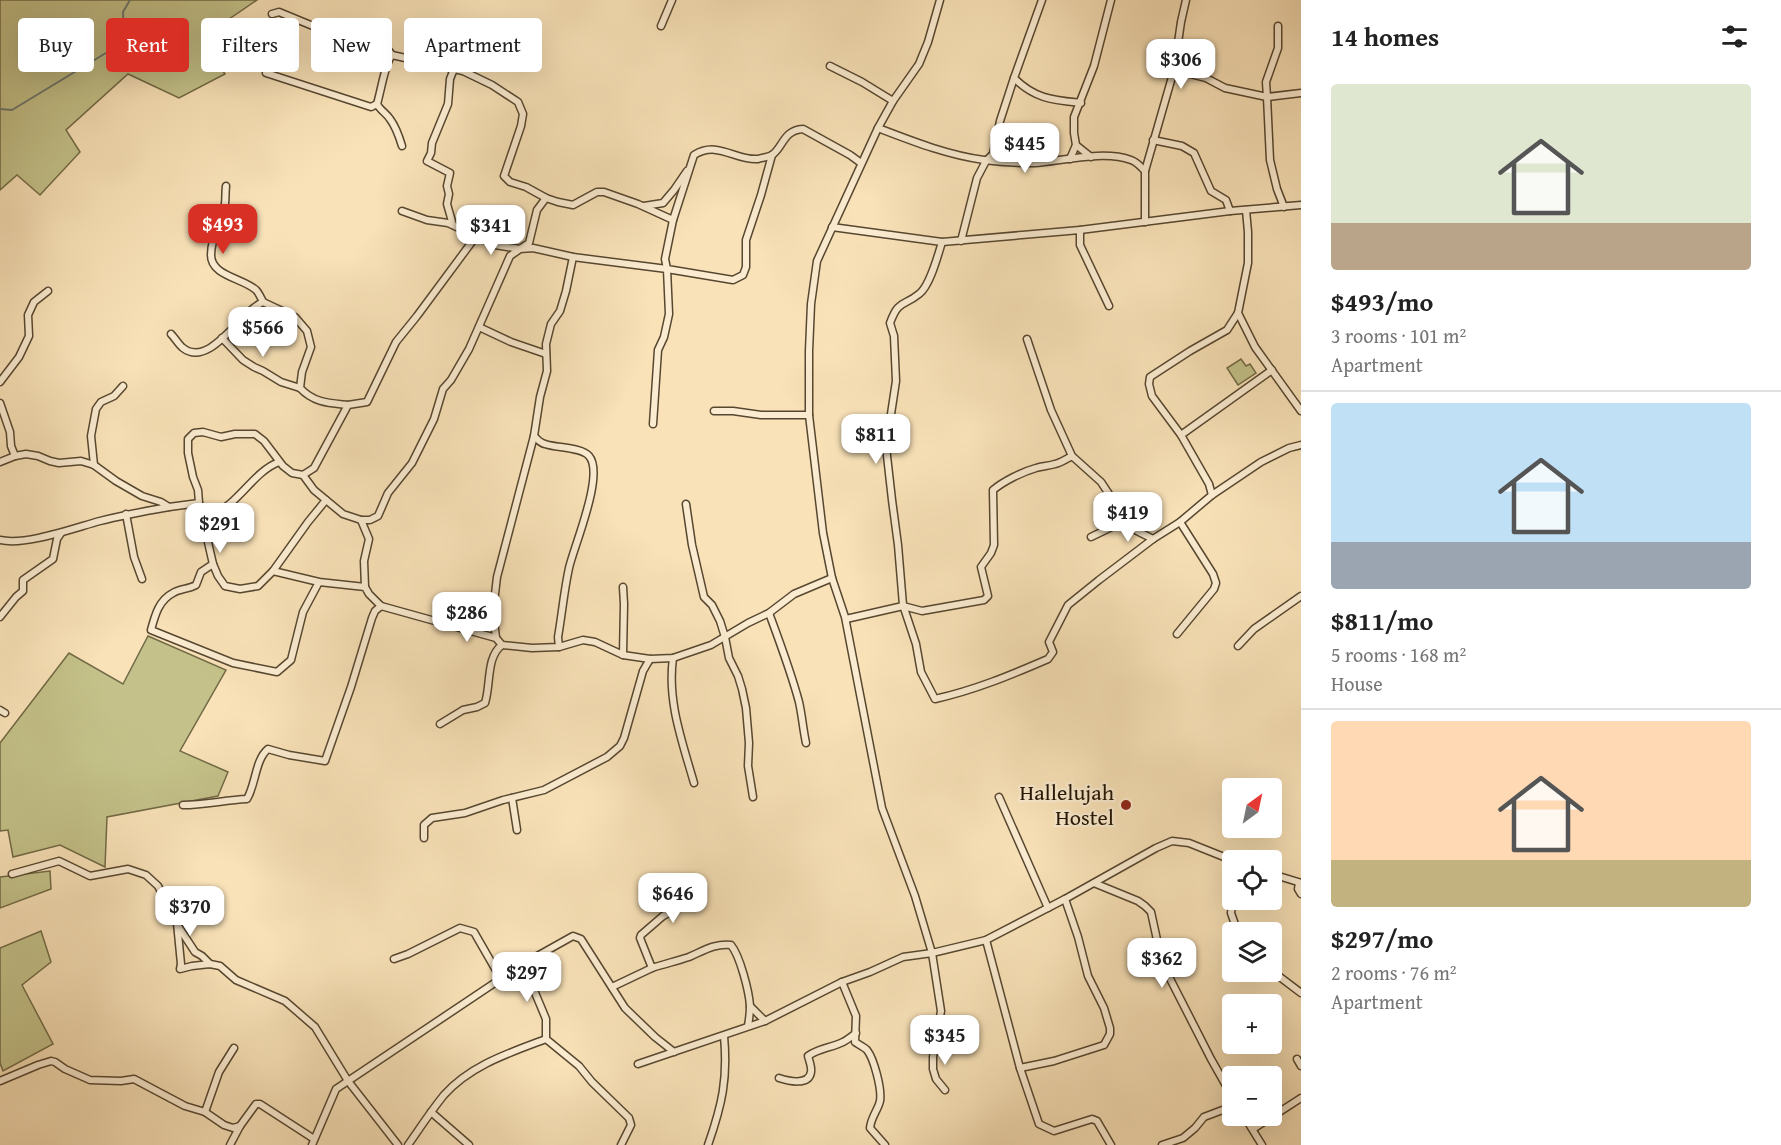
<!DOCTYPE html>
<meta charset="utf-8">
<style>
:root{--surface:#fff;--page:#f6f6f6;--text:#222;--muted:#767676;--line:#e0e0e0;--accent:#d93025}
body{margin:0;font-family:"Gentium Book Plus",serif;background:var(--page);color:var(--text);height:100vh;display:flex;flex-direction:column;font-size:22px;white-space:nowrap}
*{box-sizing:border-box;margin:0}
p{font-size:20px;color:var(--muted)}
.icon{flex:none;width:33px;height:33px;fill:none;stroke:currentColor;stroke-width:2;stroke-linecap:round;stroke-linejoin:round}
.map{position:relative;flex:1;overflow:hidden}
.details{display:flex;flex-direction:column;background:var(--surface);width:480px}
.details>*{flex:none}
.guide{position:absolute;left:18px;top:18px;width:570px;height:54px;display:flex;gap:12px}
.needle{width:39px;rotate:33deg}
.tools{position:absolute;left:1222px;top:778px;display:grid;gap:12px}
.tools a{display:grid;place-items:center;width:60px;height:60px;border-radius:6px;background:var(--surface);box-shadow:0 6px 24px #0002;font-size:30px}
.price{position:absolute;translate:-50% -51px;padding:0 14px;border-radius:12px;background:#fff;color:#222;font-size:20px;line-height:39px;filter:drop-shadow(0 2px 3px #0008)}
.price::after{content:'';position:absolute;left:50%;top:36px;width:18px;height:14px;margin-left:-9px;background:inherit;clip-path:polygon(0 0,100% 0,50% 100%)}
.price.current{background:var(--accent);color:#fff}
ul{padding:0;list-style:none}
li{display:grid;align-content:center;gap:12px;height:318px;padding:0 30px}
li+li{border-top:2px solid var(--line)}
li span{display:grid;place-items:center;height:186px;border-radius:6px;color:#555}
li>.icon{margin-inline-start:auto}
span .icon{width:108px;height:108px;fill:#fffc;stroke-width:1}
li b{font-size:26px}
h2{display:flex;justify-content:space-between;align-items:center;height:72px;padding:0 30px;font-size:26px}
.tag{padding:0 21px;border-radius:6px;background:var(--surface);box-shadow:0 6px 24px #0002;font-size:21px;line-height:54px}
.tag.current{background:var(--accent);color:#fff}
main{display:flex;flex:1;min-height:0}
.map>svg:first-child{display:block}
</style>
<main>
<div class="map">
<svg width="1301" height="1145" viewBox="0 0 1301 1145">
<rect width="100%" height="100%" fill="#f9e2b8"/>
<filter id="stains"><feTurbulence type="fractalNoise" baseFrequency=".00333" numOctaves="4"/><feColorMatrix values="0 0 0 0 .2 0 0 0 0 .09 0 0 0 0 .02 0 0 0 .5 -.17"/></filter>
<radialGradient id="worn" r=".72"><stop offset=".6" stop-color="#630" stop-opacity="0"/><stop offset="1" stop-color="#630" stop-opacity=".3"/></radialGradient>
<g fill="#c4c28a" stroke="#726a46" stroke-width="1.5">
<polygon points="0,0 257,0 216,28 205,43 225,74 179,98 128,74 66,130 80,152 40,195 17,175 0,190"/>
<polygon points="1241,359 1246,366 1250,364 1256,373 1238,385 1227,368"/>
<polygon points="148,636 226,670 180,751 228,772 218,796 107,817 105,867 60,845 13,857 8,830 0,831 0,743 69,653 123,684"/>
<polygon points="50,871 51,889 0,908 0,877"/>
<polygon points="41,931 51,962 22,985 53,1044 3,1071 0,1063 0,948"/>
</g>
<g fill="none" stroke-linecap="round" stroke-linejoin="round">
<polyline stroke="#6d786f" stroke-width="2" points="0,109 12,110 124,42 123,12 130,0"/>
<g stroke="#574730" stroke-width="9">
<g id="street">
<polyline points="940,0 928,42 919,64 893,101 878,128 817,261 811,304 809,351 809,415 823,533 832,578 845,617 882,808 915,896 932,953 986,940 1065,899 1156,848 1172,841 1189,843 1234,861"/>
<path d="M1042,0L1014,78C1035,99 1053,100 1081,103"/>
<polyline points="272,14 279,12 325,31 386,47 392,55"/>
<polyline points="661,26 672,0"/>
<polyline points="1278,26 1278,48 1266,82 1267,97 1270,160 1277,189 1284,207"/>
<polyline points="830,66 862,82 893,101"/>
<polyline points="1174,70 1206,78 1225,88 1267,97 1301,93"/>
<path d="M266,73L371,107L377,104C381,91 385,63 392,55L463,71L492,85L518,102L523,114L521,126L504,176L510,182L526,187L546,198L558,202L573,205L597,192H604L638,204L673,220L694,155C718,140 735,161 758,159C761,158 769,157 772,155C783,148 783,130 803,129L850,155L861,163"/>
<path d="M377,104C380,110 386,113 390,119C396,127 399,136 402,146"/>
<path d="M878,128C912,141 947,155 984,160C1000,162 1018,163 1034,163C1062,161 1104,150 1131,160C1137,162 1141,167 1145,171V222"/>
<polyline points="1153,140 1182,146 1194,153 1211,191 1226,200 1230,211"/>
<polyline points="1076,145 1091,157"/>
<polyline points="1070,159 1076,145 1074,133 1074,117 1094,66 1111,0"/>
<polyline points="1145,171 1174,70 1181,22 1186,0"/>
<path d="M226,186C225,194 226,203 224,210C220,225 211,238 211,255C211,276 243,278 256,290C259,293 261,298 263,302"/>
<polyline points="644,206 663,203 674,190 687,171"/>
<polyline points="1246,210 1248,232 1248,263 1238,313 1255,347 1301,411"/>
<polyline points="402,211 427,220 448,223 495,245 520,249 529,243 537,210 546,198"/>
<polyline points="673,220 665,259 667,269 733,280 743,275 746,267 746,240 761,195 772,155"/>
<polyline points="453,225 447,204 449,194 447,186 450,173 427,161 431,153 432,143 448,104 450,79 454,69"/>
<polyline points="832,227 942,242 1080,230 1230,211 1301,205"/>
<polyline points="1080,230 1080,245 1109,306"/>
<polyline points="961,241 977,178 986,161 993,154 1000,121 1014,78"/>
<path d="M942,242C938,255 930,286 919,294C903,307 899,299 890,323L894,336L896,381L886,447L892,500L898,545L903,605L916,644L921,672L935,699C975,690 1011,675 1048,659L1053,652L1049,642L1068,605L1099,580L1153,539L1180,522L1212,495L1261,462L1289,448L1301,445"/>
<polyline points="479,327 511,342 546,354"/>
<path d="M171,334C175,338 179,345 183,348C210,369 241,311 263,302L295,317L307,331L311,347L302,372L300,388C314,403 329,403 348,405"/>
<polyline points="222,338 243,360 254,367 263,371 281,382 300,388"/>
<polyline points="1027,339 1051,410 1072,456 1101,482 1126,520 1137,531 1153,539"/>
<polyline points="0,382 19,357 29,336 28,315 34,302 48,291"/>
<polyline points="0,403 10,432 11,446 15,456"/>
<polyline points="714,411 733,411 761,415 809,415"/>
<polyline points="1181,435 1272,370"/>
<path d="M534,436C537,439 540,443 545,444C556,448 581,447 589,456C605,474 574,546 569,568C564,591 562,614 558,637L559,647"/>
<polyline points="0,462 15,456 26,454 38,456 50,461 59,463 81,461 94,465 116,481 142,496 161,502 169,507 199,503"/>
<polyline points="94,465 91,436 96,409 101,402 114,396 123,386"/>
<polyline points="303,475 314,490 343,514 361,520 370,520 378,516 388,493 412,463 434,419 443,389 451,380 469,349 510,256 520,249 533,248 573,257 667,269 669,314 664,337 658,350 653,424"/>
<polyline points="1212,495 1209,484 1181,435 1152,396 1149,384 1150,377 1190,351 1227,330 1238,313"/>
<polyline points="686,504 692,545 704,597 712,605 720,621 725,637 729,658 738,676 742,689 746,708 749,743 748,766 753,797"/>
<path d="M200,510C205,511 210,513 215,512C236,507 254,471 279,462"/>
<polyline points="126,514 134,557 142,579"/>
<polyline points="361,520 369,539 364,561 365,587"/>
<polyline points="1091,537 1126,520"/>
<path d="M0,540C25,546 74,528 100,521C123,515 146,511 169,507"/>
<polyline points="213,564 199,503 198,490 193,477 188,453 188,439 194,433 203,432 221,437 235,434 255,434 264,441 283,466 292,473 303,475 314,468 348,405 367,402 396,342 417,316 477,235"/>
<polyline points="273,571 308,522 326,500"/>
<path d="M319,582L273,571L258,586L240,589L225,586L218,576L213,564L201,572L196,585C189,589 179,589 173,593C159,600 155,615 151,630L233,663L277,672L291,660L303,612L319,582L365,587L369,594L381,606L496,638L502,645L532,648L559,647L583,640L595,642L623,655L650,659L673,658L711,645L748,623L769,613L794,594L832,578"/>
<path d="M769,613C780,643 791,672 799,702C802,715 803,729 806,743"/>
<polyline points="0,617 16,597 23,591 23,580 53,559 57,539 61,533"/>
<path d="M846,619L903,606L922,611L984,600L988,596L981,567L991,553L994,545L993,490C1004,481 1022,472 1036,468C1042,466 1048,466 1055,464C1061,463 1066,459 1072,456"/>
<polyline points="1177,634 1214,589 1216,583 1213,574 1180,522"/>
<polyline points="496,638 493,611 497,577 534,436 540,397 547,371 546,344 551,324 560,311 566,291 573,257"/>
<polyline points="1238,646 1254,629 1301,596"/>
<polyline points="623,655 624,604 623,587"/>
<path d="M673,658C667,701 682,741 694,783"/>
<polyline points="0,710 5,713"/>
<path d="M440,724L463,710L477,707L485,703C491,684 486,657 502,645"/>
<polyline points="999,797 1048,908"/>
<polyline points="512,798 517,830"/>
<path d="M183,805C205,805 225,800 247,799C256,784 255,760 268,749L289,755L325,761L351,687L372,618L375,611L381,606"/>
<polyline points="424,838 424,825 432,818 465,813 503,800 544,790 607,757 620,746 624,738 643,671 650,659"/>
<polyline points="12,874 59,861 90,876 128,869 146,875 158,886 177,923 181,964 180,969 192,966 210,964 220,966 236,980 285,1001 315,1027 348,1081 398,1145"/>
<polyline points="1272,874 1301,883"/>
<polyline points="1094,883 1138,901 1145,906 1151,912 1162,963 1211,1059 1233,1098"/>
<polyline points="1299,883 1298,889 1301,894"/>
<polyline points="1233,898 1231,913 1238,933"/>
<path d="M693,900L663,916L641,935L640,938L652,968C664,964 677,961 689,957C703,951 715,943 731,945C740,956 749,991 750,1006C750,1013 749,1020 748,1026"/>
<polyline points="178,926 195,952 202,956 210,964"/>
<polyline points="986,940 1020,1068 1039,1124 1054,1131 1092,1119 1097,1121 1111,1145"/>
<polyline points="394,959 408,954 460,928 474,932 501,979"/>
<polyline points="523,964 546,1019 546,1039"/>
<polyline points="1272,971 1301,993"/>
<path d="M842,982L856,1016L855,1042C858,1044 864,1047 867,1050C874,1059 882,1089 880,1101C878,1110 871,1117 870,1128L885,1145"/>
<polyline points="612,987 652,968"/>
<polyline points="750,1006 765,1021"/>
<polyline points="1297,1059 1301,1066"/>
<polyline points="638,1064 765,1021 842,982 870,972 903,957 932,953 941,1011 933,1057 933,1069 936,1079 945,1090"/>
<polyline points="1020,1068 1054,1061 1104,1045 1110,1034 1110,1028 1104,1008 1088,976 1078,937 1065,899"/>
<path d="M779,1078C788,1081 809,1086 811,1072C812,1067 809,1060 808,1056C819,1048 831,1048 843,1042C847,1040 852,1036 856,1033"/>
<polyline points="0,1081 38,1065 51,1061 55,1062 65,1069 90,1080 121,1081 134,1079 185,1106 205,1112 224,1125 233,1128 240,1126 256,1104 260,1104 314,1139"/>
<polyline points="205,1112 219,1072 234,1048"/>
<polyline points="431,1112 469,1145"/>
<polyline points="1244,1116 1262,1145"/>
<polyline points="1253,1129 1301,1098"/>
<polyline points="230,1145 240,1126"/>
<polyline points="312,1145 336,1089 523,964 573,936 581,939 625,1008 655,1037 674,1052"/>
<path d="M408,1145C420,1128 431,1111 444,1095C471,1065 509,1053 546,1039L579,1066L592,1082L629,1118L631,1125L621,1145"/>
<path d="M708,1145C722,1105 728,1079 724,1036"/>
<polyline points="1162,1145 1183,1138 1195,1128 1204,1117 1233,1106"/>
</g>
</g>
<use href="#street" stroke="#fbecd1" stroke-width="6"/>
</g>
<circle fill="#8f2418" stroke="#fbecd1" stroke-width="2" cx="1126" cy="805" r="6"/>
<g text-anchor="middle" stroke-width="4.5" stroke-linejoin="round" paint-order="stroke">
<g font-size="22" fill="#211302" stroke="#fbecd1" text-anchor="end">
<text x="1114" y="800">Hallelujah<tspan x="1114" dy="25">Hostel</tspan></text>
</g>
</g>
<rect width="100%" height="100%" filter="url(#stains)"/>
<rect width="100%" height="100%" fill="url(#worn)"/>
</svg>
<div class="tools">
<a><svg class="needle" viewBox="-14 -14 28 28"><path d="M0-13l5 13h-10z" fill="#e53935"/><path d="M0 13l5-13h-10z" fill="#767676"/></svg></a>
<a><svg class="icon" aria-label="locate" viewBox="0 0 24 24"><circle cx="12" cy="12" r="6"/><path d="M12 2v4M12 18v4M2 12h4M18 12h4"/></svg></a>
<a><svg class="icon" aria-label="layers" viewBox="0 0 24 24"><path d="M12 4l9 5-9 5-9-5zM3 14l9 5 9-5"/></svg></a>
<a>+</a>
<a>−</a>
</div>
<b class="price" style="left:1181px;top:90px">$306</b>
<b class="price" style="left:1025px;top:174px">$445</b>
<b class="price current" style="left:223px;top:255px">$493</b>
<b class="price" style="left:491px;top:256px">$341</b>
<b class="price" style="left:263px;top:358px">$566</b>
<b class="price" style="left:876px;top:465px">$811</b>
<b class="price" style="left:1128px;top:543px">$419</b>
<b class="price" style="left:220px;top:554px">$291</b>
<b class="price" style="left:467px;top:643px">$286</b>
<b class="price" style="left:673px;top:924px">$646</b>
<b class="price" style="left:190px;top:937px">$370</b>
<b class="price" style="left:1162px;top:989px">$362</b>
<b class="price" style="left:527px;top:1003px">$297</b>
<b class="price" style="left:945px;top:1066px">$345</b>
<div class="guide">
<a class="tag">Buy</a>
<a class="tag current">Rent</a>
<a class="tag">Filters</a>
<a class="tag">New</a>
<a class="tag">Apartment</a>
</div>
</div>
<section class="details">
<h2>14 homes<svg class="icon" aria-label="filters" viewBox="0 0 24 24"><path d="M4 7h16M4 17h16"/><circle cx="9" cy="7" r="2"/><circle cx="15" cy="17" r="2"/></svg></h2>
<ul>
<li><span style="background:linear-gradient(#dfe7d0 75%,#b9a48a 0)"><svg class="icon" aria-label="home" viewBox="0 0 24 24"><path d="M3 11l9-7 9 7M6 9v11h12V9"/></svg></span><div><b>$493/mo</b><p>3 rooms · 101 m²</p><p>Apartment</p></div></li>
<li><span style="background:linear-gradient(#bfe0f5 75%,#9aa5b1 0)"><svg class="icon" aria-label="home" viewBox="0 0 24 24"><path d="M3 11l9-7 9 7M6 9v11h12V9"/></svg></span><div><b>$811/mo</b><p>5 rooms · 168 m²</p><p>House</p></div></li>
<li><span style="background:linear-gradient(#ffd9b3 75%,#c2b280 0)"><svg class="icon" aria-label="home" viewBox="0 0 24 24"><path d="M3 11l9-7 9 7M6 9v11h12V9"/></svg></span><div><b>$297/mo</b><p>2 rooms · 76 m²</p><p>Apartment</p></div></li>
</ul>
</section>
</main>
